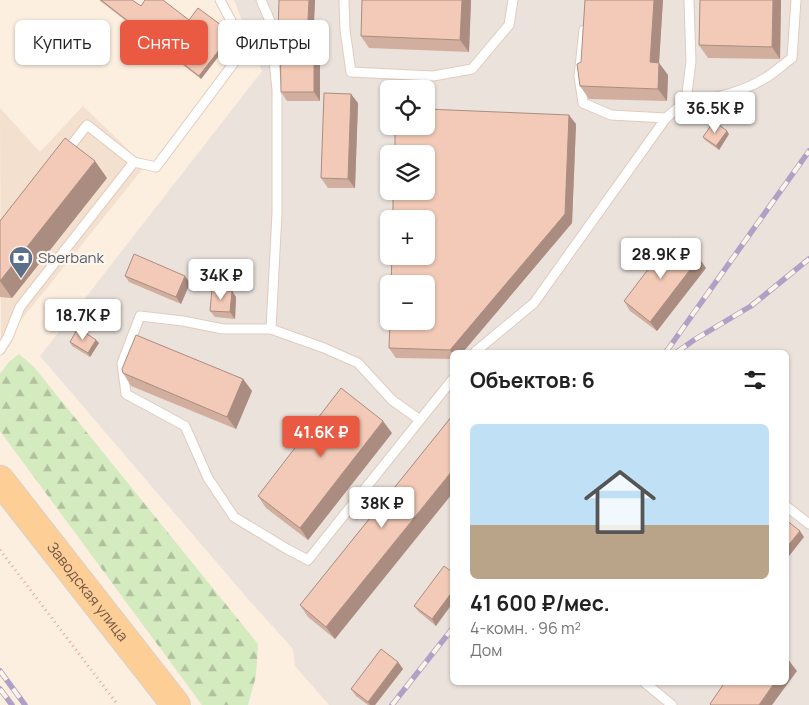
<!DOCTYPE html>
<html lang="ru">
<meta charset="utf-8">
<style>
:root{--surface:#fff;--page:#f2f2f2;--text:#222;--muted:#767676;--accent:#ea5a42}
body{margin:0;font-family:Manrope,sans-serif;background:var(--page);color:var(--text);height:100vh;display:flex;flex-direction:column;font-size:19px;white-space:nowrap}
*{box-sizing:border-box;margin:0}
p{font-size:16px;color:var(--muted)}
.icon{flex:none;width:28px;height:28px;fill:none;stroke:currentColor;stroke-width:2;stroke-linecap:round;stroke-linejoin:round}
.map{position:relative;flex:1;overflow:hidden}
.side{position:absolute;left:450px;top:350px;width:339px;height:335px;display:flex;flex-direction:column;background:var(--surface);border-radius:8px;box-shadow:0 1px 4px #0004}
.side>*{flex:none}
.guide{position:absolute;left:15px;top:20px;width:360px;height:45px;display:flex;gap:10px}
.controls{position:absolute;left:380px;top:80px;display:grid;gap:10px}
.controls a{display:grid;place-items:center;width:55px;height:55px;border-radius:8px;background:var(--surface);box-shadow:0 1px 4px #0004;font-size:25px}
.price{position:absolute;translate:-50% -42px;padding:0 11px;border-radius:5px;background:#fff;color:#222;font-size:16px;line-height:32px;filter:drop-shadow(0 1px 2px #0008)}
.price::after{content:'';position:absolute;left:50%;top:30px;width:15px;height:11px;margin-left:-8px;background:inherit;clip-path:polygon(0 0,100% 0,50% 100%)}
.price.current{background:var(--accent);color:#fff}
ul{padding:0;list-style:none}
li{display:grid;align-content:center;gap:10px;height:265px;padding:0 20px}
li span{display:grid;place-items:center;height:155px;border-radius:8px;color:#555}
li>.icon{margin-inline-start:auto}
span .icon{width:90px;height:90px;fill:#fffc;stroke-width:1}
li b{font-size:21px}
h2{display:flex;justify-content:space-between;align-items:center;height:60px;padding:0 20px;font-size:21px}
.chip{padding:0 18px;border-radius:8px;background:var(--surface);box-shadow:0 1px 4px #0004;font-size:18px;line-height:45px}
.chip.current{background:var(--accent);color:#fff}
.map>svg:first-child{display:block}
</style>
<div class="map">
<svg width="809" height="705" viewBox="0 0 809 705">
<defs>
<pattern id="forest-firs" width="22" height="20" patternUnits="userSpaceOnUse" patternTransform="scale(1.25)"><rect width="22" height="20" fill="#d4eabf"/><path d="M5 1l3.5 6h-7zM16 11l3.5 6h-7z" fill="#b1c09d"/></pattern>
</defs>
<rect width="100%" height="100%" fill="#fdefe0"/>
<polygon fill="#f4e0cf" points="83,106 145,166 1,345 0,108 40,152"/>
<path fill="#ebe2dc" fill-rule="evenodd" d="M234,0H809V705H329L295,666L293,649L248,599L40,356L262,71ZM389,89H426V126H389ZM389,154H426V191H389ZM389,219H426V256H389ZM389,284H426V321H389ZM452,352H786V682H452Z"/>
<polygon fill="url(#forest-firs)" points="19,354 34,367 258,644 256,676 248,705 202,705 0,431 0,374 9,362"/>
<g fill="none" stroke-linecap="round" stroke-linejoin="round">
<g stroke="#e1cbbc" stroke-width="11">
<g id="lane">
<polyline points="261,0 270,21 277,90 277,213 271,329"/>
<polyline points="344,0 345,30 351,72 433,76 472,69 509,25 513,0"/>
<path d="M686,101C714,100 747,91 770,75C777,70 784,64 792,58L796,0"/>
<polyline points="666,118 686,101 691,62 689,0"/>
<polyline points="134,162 156,167 239,56 238,34 220,0"/>
<polyline points="0,350 8,337 20,307 134,162 87,125 66,152"/>
<polyline points="475,352 534,303 666,118 611,115 583,103 579,76 584,30"/>
<polyline points="420,420 392,400 358,363 324,348 271,329 223,329 183,321 140,316 122,363 126,394 185,426 208,478 234,517 287,549 308,560 452,380"/>
<polyline points="786,506 809,524"/>
<polyline points="644,682 672,705"/>
</g>
</g>
<g stroke="#d8cfcb" stroke-width="30">
<g id="primary">
<path id="s1" d="M0,480L176,705"/>
</g>
</g>
<polyline stroke="#d7ad9b" stroke-width="3" stroke-dasharray="1 4" stroke-linecap="butt" points="0,550 118,705"/>
<use href="#lane" stroke="#fff" stroke-width="9"/>
<use href="#primary" stroke="#fdcf97" stroke-width="28"/>
<g stroke="#b1a0c5" stroke-width="5.5">
<g id="rail">
<polyline points="666,352 809,151"/>
<polyline points="677,352 694,340 751,306 809,259"/>
<polyline points="0,671 25,705"/>
<polyline points="0,689 12,705"/>
<polyline points="392,705 452,629"/>
</g>
</g>
<use href="#rail" stroke="#fff4e7" stroke-width="4" stroke-dasharray="11" stroke-linecap="butt"/>
</g>
<g fill="#d1ae9d">
<polygon points="99,0 132,0 141,6 229,31 231,35 232,39 201,79"/>
<polygon points="279,0 315,0 313,39 320,48 320,101 287,101 281,92 280,37 278,35"/>
<polygon points="471,0 469,52 369,48 361,36"/>
<polygon points="585,0 663,0 659,63 668,75 667,101 589,99 580,86"/>
<polygon points="700,0 781,0 780,59 708,58 699,45"/>
<polygon points="358,103 355,188 328,188 321,178"/>
<polygon points="576,124 572,223 463,352 452,352 452,359 396,358 389,348"/>
<polygon points="729,134 719,150 705,140 703,137"/>
<polygon points="107,178 12,298 0,297 0,221"/>
<polygon points="706,268 657,331 630,311 624,301"/>
<polygon points="125,276 190,283 181,304 129,282"/>
<polygon points="232,291 236,297 235,319 215,317 210,311"/>
<polygon points="96,340 99,343 90,357 72,346 70,342"/>
<polygon points="123,373 243,379 252,391 236,429 131,386"/>
<polygon points="452,416 335,639 308,617 300,605"/>
<polygon points="392,433 308,540 266,508 258,496"/>
<polygon points="452,572 436,626 419,612 414,606"/>
<polygon points="398,662 403,669 375,705 368,705 356,696 351,689"/>
</g>
<g fill="#aa8d80">
<polygon points="309,0 315,0 313,48 307,39"/>
<polygon points="462,0 471,0 469,52 460,40"/>
<polygon points="654,0 663,0 659,63 668,75 667,101 658,89 650,62"/>
<polygon points="773,0 781,0 780,59 772,47"/>
<polygon points="229,31 231,35 232,39 201,79 199,76"/>
<polygon points="314,39 320,48 320,101 314,92"/>
<polygon points="351,94 358,103 355,188 348,179"/>
<polygon points="569,115 576,124 572,223 463,352 452,353 450,350"/>
<polygon points="727,131 729,134 719,150 716,146"/>
<polygon points="95,161 107,178 12,298 0,281"/>
<polygon points="699,258 706,268 657,331 650,322"/>
<polygon points="185,276 190,283 181,304 176,297"/>
<polygon points="232,291 236,297 235,319 230,312"/>
<polygon points="96,340 99,343 90,357 88,353"/>
<polygon points="243,379 252,391 236,429 227,417"/>
<polygon points="383,421 392,433 308,540 300,528"/>
<polygon points="452,471 452,494 335,639 326,627"/>
<polygon points="800,531 804,537 786,560 786,548"/>
<polygon points="452,592 452,604 436,626 432,619"/>
<polygon points="398,662 403,669 375,705 370,705 368,702"/>
<polygon points="790,662 797,671 772,705 759,705 775,682 786,682 786,667"/>
</g>
<g fill="#f3cab7" stroke="#aa8d80">
<polygon points="101,0 132,0 141,6 145,0 163,0 189,20 198,8 229,31 230,36 199,76"/>
<polygon points="279,0 309,0 307,39 314,39 314,92 281,92 280,35 278,35"/>
<polygon points="362,0 462,0 460,40 361,36"/>
<polygon points="585,0 654,0 650,62 659,63 658,89 580,86 577,64 581,62"/>
<polygon points="700,0 773,0 772,47 699,45"/>
<polygon points="324,93 351,94 348,179 321,178"/>
<polygon points="426,109 569,115 565,214 450,350 389,348 390,321 426,321 426,284 391,284 392,256 426,256 426,219 393,219 393,191 426,191 426,154 395,154 395,126 426,126"/>
<polygon points="714,121 727,131 716,146 703,137"/>
<polygon points="65,138 95,161 0,281 0,221"/>
<polygon points="672,238 699,258 650,322 624,301"/>
<polygon points="134,254 185,276 176,297 125,276"/>
<polygon points="212,289 232,291 230,312 210,311"/>
<polygon points="78,328 96,340 88,353 70,342"/>
<polygon points="136,335 243,379 227,417 123,373 122,369"/>
<polygon points="341,388 383,421 300,528 258,496"/>
<polygon points="452,416 452,471 326,627 300,605"/>
<polygon points="786,520 800,531 786,548"/>
<polygon points="444,566 452,572 452,592 432,619 414,606"/>
<polygon points="381,649 398,662 368,702 351,689"/>
<polygon points="786,659 790,662 786,667"/>
<polygon points="725,682 775,682 759,705 711,705 710,704"/>
</g>
<defs>
<g id="bank-pin" transform="scale(1.25)"><path d="M0 17L-7.5 6A9.5 9.5 0 1 1 7.5 6Z" fill="#5c6f8a" stroke="#fff4e7"/><path d="M-6-4H6V4H-6ZM0-2.3a2.3 2.3 0 1 0 0 4.6a2.3 2.3 0 1 0 0-4.6Z" fill="#fff"/></g>
</defs>
<g fill-rule="evenodd">
<use href="#bank-pin" x="21" y="258"/>
</g>
<g text-anchor="middle" stroke-width="4.5" stroke-linejoin="round" paint-order="stroke">
<g font-size="15" fill="#4e5e75" stroke="#fff4e7" text-anchor="start">
<text x="38" y="263">Sberbank</text>
</g>
<g font-size="15" fill="#745447" stroke="#fff4e7">
<text dy="5" stroke="none"><textPath href="#s1" startOffset="142">Заводская улица</textPath></text>
</g>
</g>
</svg>
<div class="controls">
<a><svg class="icon" aria-label="locate" viewBox="0 0 24 24"><circle cx="12" cy="12" r="6"/><path d="M12 2v4M12 18v4M2 12h4M18 12h4"/></svg></a>
<a><svg class="icon" aria-label="layers" viewBox="0 0 24 24"><path d="M12 4l9 5-9 5-9-5zM3 14l9 5 9-5"/></svg></a>
<a>+</a>
<a>−</a>
</div>
<b class="price" style="left:715px;top:134px">36.5K ₽</b>
<b class="price" style="left:661px;top:280px">28.9K ₽</b>
<b class="price" style="left:221px;top:301px">34K ₽</b>
<b class="price" style="left:83px;top:341px">18.7K ₽</b>
<b class="price current" style="left:321px;top:458px">41.6K ₽</b>
<b class="price" style="left:382px;top:529px">38K ₽</b>
<div class="guide">
<a class="chip">Купить</a>
<a class="chip current">Снять</a>
<a class="chip">Фильтры</a>
</div>
<section class="side">
<h2>Объектов: 6<svg class="icon" aria-label="filters" viewBox="0 0 24 24"><path d="M4 7h16M4 17h16"/><circle cx="9" cy="7" r="2"/><circle cx="15" cy="17" r="2"/></svg></h2>
<ul>
<li><span style="background:linear-gradient(#bfe0f5 65%,#b9a48a 0)"><svg class="icon" aria-label="home" viewBox="0 0 24 24"><path d="M3 11l9-7 9 7M6 9v11h12V9"/></svg></span><div><b>41 600 ₽/мес.</b><p>4-комн. · 96 m²</p><p>Дом</p></div></li>
</ul>
</section>
</div>
